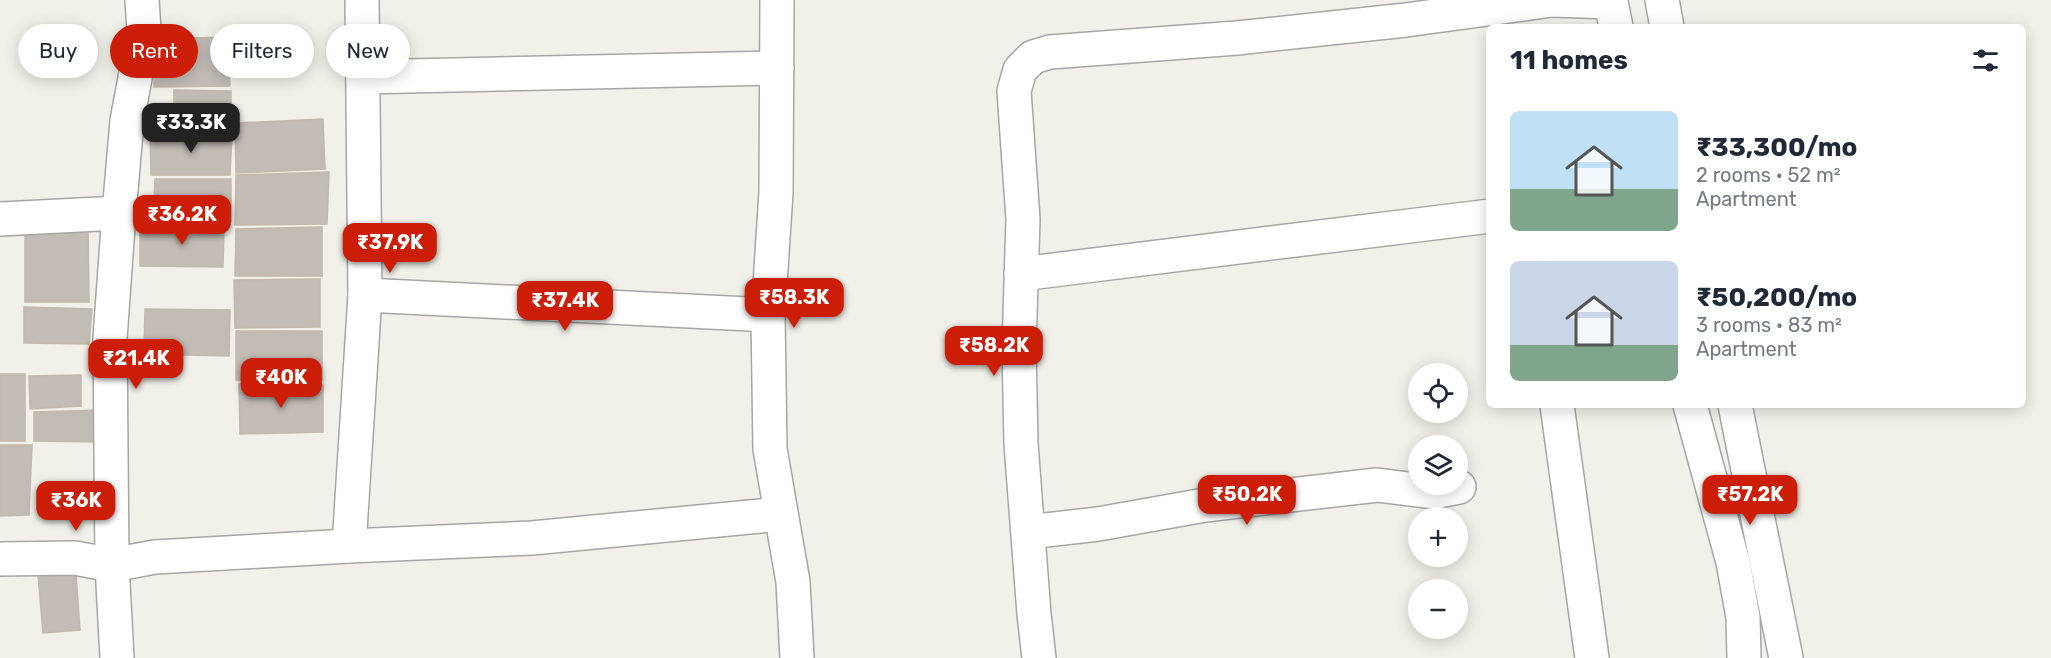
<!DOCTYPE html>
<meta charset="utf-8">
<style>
:root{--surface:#fff;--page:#f2f2f3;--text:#1f2937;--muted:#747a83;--accent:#cc1d07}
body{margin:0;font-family:Rubik,sans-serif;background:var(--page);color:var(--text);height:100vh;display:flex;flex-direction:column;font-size:22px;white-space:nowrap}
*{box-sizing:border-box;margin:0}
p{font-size:20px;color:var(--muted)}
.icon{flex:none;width:33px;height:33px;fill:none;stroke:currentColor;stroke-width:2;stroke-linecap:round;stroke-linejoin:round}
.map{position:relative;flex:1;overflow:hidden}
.side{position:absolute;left:1486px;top:24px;width:540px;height:384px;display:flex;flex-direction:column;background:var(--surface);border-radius:9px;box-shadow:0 3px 15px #0003}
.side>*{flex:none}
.top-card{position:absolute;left:18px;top:24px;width:570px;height:54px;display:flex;gap:12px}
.fabs{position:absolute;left:1408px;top:363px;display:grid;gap:12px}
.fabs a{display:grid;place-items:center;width:60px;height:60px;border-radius:50%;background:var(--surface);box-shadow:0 3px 15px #0003;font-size:30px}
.price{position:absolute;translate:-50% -51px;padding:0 14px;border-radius:12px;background:var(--accent);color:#fff;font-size:20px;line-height:39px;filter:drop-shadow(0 2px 3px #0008)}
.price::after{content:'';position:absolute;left:50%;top:36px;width:18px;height:14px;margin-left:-9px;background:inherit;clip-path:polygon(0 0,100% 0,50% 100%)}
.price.on{background:#222;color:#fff}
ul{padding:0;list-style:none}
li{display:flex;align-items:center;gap:18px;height:150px;padding:0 24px}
li span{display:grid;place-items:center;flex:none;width:168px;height:120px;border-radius:9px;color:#555}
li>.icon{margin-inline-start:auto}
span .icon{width:72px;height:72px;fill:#fffc;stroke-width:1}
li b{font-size:26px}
h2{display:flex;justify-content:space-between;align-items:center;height:72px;padding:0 24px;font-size:26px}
.pill{padding:0 21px;border-radius:27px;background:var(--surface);box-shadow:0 3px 15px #0003;font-size:21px;line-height:54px}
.pill.on{background:var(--accent);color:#fff}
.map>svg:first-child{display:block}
</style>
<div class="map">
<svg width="2051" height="658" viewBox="0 0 2051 658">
<rect width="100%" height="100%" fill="#f1f0e9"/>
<g fill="#c2bcb5" stroke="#c3b8ab" stroke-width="1.5">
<polygon points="227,37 230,86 154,87 154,39"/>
<polygon points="174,90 231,91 231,130 174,130"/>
<polygon points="323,119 325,169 236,173 235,123"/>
<polygon points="150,134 232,134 230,175 151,175"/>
<polygon points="329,172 327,224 235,225 236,175"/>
<polygon points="155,179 231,179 231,221 153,221"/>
<polygon points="88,222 89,302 25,302 25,226"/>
<polygon points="140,224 224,226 223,267 140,266"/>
<polygon points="322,227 322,276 235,276 236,229"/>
<polygon points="320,279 320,327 235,328 234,280"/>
<polygon points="24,307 92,309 89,344 24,343"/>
<polygon points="145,309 230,310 229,356 144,354"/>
<rect x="236" y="331" width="86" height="49"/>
<rect x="0" y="374" width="25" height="67"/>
<polygon points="81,375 81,406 30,409 29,376"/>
<polygon points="239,384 323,385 323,432 240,434"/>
<polygon points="101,410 100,442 34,441 34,412"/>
<polygon points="0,445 32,445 29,515 0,516"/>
<polygon points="76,573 80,630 43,633 38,575"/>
</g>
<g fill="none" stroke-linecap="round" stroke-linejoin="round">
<g stroke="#a6a6a6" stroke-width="36">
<g id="minor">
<polyline points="777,0 776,192 768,315 770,449 793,582 797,658"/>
<polyline points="1662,0 1667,27"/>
<polyline points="363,77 777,68"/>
<polyline points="0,219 119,213 127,121 144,30 142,0"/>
<polyline points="1021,274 1490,216"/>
<polyline points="365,295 768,315"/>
<polyline points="1557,405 1592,658"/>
<polyline points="1690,405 1733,562 1743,617 1744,658"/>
<polyline points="1735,405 1786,658"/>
<polyline points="1028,532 1098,524 1205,505 1377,485 1433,492 1459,487"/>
<polyline points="349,546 365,295 362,0"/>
<polyline points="0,559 75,558 112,565 155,557 349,546 532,538 781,514"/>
<polyline points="117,658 112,565 110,338 119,213"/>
<polyline points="1039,658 1034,614 1021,444 1019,348 1023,219 1014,91 1020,70 1033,57 1050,52 1237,38 1406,20 1552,0 1611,2 1616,27"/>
</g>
</g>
<use href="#minor" stroke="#fff" stroke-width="33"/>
</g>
</svg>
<div class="fabs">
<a><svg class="icon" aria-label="locate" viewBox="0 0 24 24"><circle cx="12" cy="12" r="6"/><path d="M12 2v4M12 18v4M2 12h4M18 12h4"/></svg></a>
<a><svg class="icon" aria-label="layers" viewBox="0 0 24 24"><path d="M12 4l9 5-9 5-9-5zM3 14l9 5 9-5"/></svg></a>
<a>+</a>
<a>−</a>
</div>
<b class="price on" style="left:191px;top:154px">₹33.3K</b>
<b class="price" style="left:182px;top:246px">₹36.2K</b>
<b class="price" style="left:390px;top:274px">₹37.9K</b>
<b class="price" style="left:794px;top:329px">₹58.3K</b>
<b class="price" style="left:565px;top:332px">₹37.4K</b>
<b class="price" style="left:994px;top:377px">₹58.2K</b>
<b class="price" style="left:136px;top:390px">₹21.4K</b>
<b class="price" style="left:281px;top:409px">₹40K</b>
<b class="price" style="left:1247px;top:526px">₹50.2K</b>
<b class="price" style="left:1750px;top:526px">₹57.2K</b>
<b class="price" style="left:76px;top:532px">₹36K</b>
<div class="top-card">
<a class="pill">Buy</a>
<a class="pill on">Rent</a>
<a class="pill">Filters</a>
<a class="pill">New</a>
</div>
<section class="side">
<h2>11 homes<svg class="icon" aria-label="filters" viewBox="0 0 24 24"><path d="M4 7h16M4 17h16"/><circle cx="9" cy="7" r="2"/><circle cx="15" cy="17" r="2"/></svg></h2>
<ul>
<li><span style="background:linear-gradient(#bfe0f5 65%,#7fa58c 0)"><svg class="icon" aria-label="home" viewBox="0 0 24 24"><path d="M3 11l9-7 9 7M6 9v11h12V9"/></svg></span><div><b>₹33,300/mo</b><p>2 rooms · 52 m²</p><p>Apartment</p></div></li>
<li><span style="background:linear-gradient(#c9d6e8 70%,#7fa58c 0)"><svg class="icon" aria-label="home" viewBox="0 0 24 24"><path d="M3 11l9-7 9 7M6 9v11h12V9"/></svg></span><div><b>₹50,200/mo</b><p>3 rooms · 83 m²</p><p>Apartment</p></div></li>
</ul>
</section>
</div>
